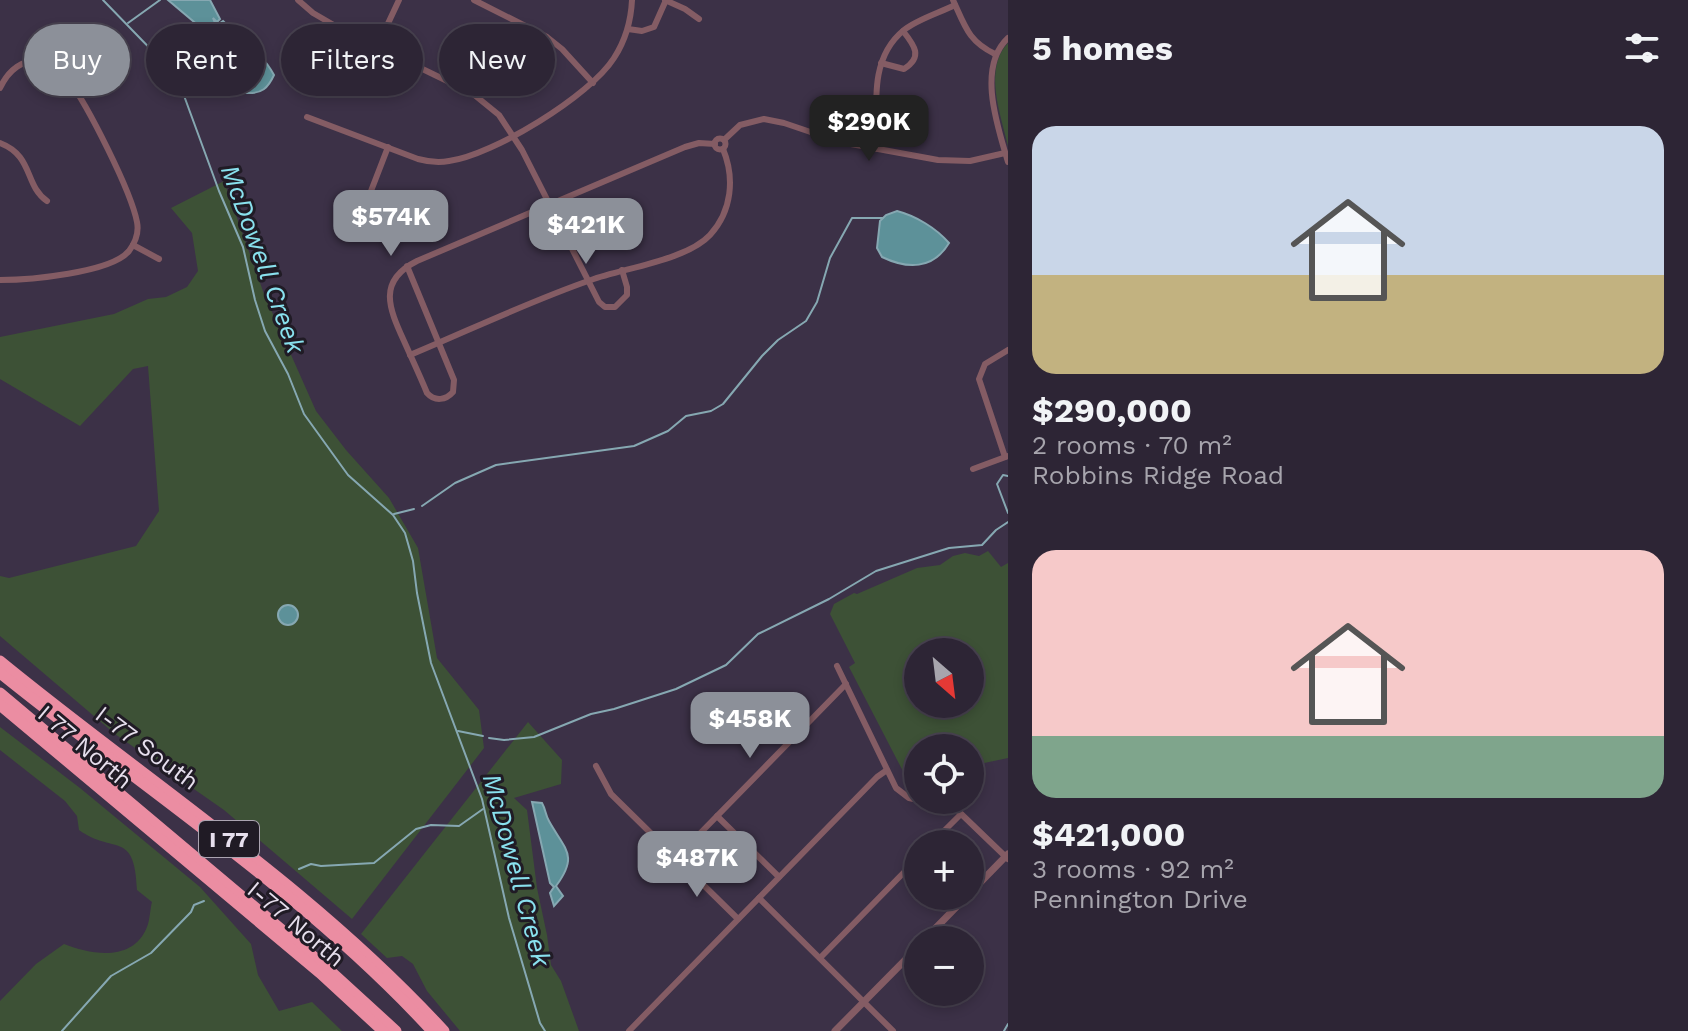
<!DOCTYPE html>
<meta charset="utf-8">
<style>
:root{--surface:#2d2535;--page:#393141;--text:#f1f3f6;--muted:#a7a5ad;--line:#484250;--accent:#8c9099}
body{margin:0;font-family:"Work Sans",sans-serif;background:var(--page);color:var(--text);height:100vh;display:flex;flex-direction:column;font-size:30px;white-space:nowrap}
*{box-sizing:border-box;margin:0}
p{font-size:26px;color:var(--muted)}
.icon{flex:none;width:44px;height:44px;fill:none;stroke:currentColor;stroke-width:2;stroke-linecap:round;stroke-linejoin:round}
.map{position:relative;flex:1;overflow:hidden}
.sheet{display:flex;flex-direction:column;background:var(--surface);width:680px}
.sheet>*{flex:none}
.top-card{position:absolute;left:24px;top:24px;width:760px;height:72px;display:flex;gap:16px}
.needle{width:52px;rotate:152deg}
.fabs{position:absolute;left:904px;top:638px;display:grid;gap:16px}
.fabs a{display:grid;place-items:center;width:80px;height:80px;border-radius:50%;background:var(--surface);box-shadow:0 4px 12px #0003,0 0 0 2px var(--line);font-size:40px}
.price{position:absolute;translate:-50% -68px;padding:0 18px;border-radius:16px;background:var(--accent);color:#fff;font-size:26px;line-height:52px;filter:drop-shadow(0 2px 4px #0008)}
.price::after{content:'';position:absolute;left:50%;top:48px;width:24px;height:18px;margin-left:-12px;background:inherit;clip-path:polygon(0 0,100% 0,50% 100%)}
.price.active{background:#222;color:#fff}
ul{padding:0;list-style:none}
li{display:grid;align-content:center;gap:16px;height:424px;padding:0 24px}
li span{display:grid;place-items:center;height:248px;border-radius:24px;color:#555}
li>.icon{margin-inline-start:auto}
span .icon{width:144px;height:144px;fill:#fffc;stroke-width:1}
li b{font-size:34px}
h2{display:flex;justify-content:space-between;align-items:center;height:96px;padding:0 24px;font-size:34px}
.chip{padding:0 28px;border-radius:36px;background:var(--surface);box-shadow:0 4px 12px #0003,0 0 0 2px var(--line);font-size:28px;line-height:72px}
.chip.active{background:var(--accent);color:#fff}
main{display:flex;flex:1;min-height:0}
.map>svg:first-child{display:block}
</style>
<main>
<div class="map">
<svg width="1008" height="1031" viewBox="0 0 1008 1031">
<rect width="100%" height="100%" fill="#3c3147"/>
<g fill="#3d5136" fill-rule="evenodd">
<path d="M1008,43V146C1001,115 983,69 1008,43Z"/>
<polygon points="224,181 264,294 316,411 346,450 389,498 418,548 437,658 479,710 484,748 352,919 224,810 115,734 0,636 0,576 9,578 136,546 159,511 148,366 133,369 80,426 0,379 0,337 114,314 148,299 166,297 187,287 198,271 192,233 171,208"/>
<path d="M988,551L1001,567L1008,563V758L970,766V748H918V777L907,779L849,667L855,663L830,614L834,604L854,593L857,594L917,568L940,565L953,556L965,553L979,556ZM918,652H970V704H918Z"/>
<polygon points="528,722 562,760 561,784 514,798 527,810 537,888 547,935 551,965 561,981 579,1031 460,1031 427,991 413,964 402,956 387,958 361,934"/>
<path d="M0,727L80,788L200,887L251,944L258,975L279,1011L312,1002L342,1031H0V1001L36,964L64,944C92,955 133,962 147,927C150,920 150,909 152,902L137,890C135,829 113,855 79,830L77,816L65,801L0,750Z"/>
</g>
<g fill="#5d9199" stroke="#86a8b2" stroke-width="2">
<path d="M168,0H210L220,19L217,22L213,18L217,28L227,34L217,25L223,21C241,40 261,51 274,75C268,88 262,94 246,93L238,71L219,43Z"/>
<path d="M897,211C916,216 936,228 949,243C933,270 907,269 882,257L877,248L880,221L886,215Z"/>
<circle cx="288" cy="615" r="10"/>
<path d="M532,802L542,803C546,810 545,814 549,821C565,850 579,855 556,886L563,896L554,906L550,893L554,887L550,883Z"/>
</g>
<g fill="none" stroke-linecap="round" stroke-linejoin="round">
<g stroke="#86a8b2" stroke-width="2">
<polyline points="103,0 167,66 179,82 219,191 243,247 255,300 265,331 288,374 304,414 348,475 393,515 405,533 413,561 417,593 431,663 482,799 509,918 540,1023 545,1031"/>
<polyline points="128,23 160,0"/>
<polyline points="1008,476 1003,475 997,484 1008,513"/>
<polyline points="422,506 455,483 496,465 634,446 668,431 686,416 711,411 723,404 762,356 778,340 806,321 817,302 830,258 852,218 883,218"/>
<polyline points="394,514 414,509"/>
<polyline points="458,731 483,736"/>
<polyline points="489,738 504,740 534,737 591,714 614,709 676,689 726,665 758,634 829,599 876,571 949,548 982,545 996,530 1008,522"/>
<polyline points="299,869 311,864 321,866 374,863 416,829 431,825 459,826 483,809"/>
<polyline points="62,1031 111,976 151,953 191,912 194,905 204,901"/>
<polyline points="1004,1031 1008,1024"/>
</g>
<g stroke="#845c64" stroke-width="6">
<polyline points="298,0 313,13 344,31 472,93 499,115 522,150 599,302 605,307 615,307 627,295 627,287 622,270"/>
<polyline points="474,0 547,37 562,49 593,83"/>
<polyline points="665,0 685,9 699,19"/>
<path d="M953,0C965,26 968,41 995,54"/>
<polyline points="628,29 642,31 654,27 666,0"/>
<path d="M1008,38C977,67 997,125 1008,162"/>
<polyline points="377,47 399,0"/>
<path d="M881,63L904,69C923,57 915,46 903,31"/>
<path d="M0,88C8,71 23,57 43,62C53,64 63,71 68,79C88,106 131,191 137,222C139,232 135,243 129,251C111,273 28,280 0,280"/>
<path d="M307,117L418,159C429,162 438,163 449,161C493,155 590,96 614,58C625,41 631,21 632,0"/>
<circle cx="720" cy="144" r="5.5"/>
<polyline points="724,140 740,125 764,119 784,123 840,142 938,160 970,161 1005,153"/>
<path d="M0,143C34,156 24,185 47,201"/>
<path d="M877,149C877,108 868,59 904,30C918,19 939,13 955,5"/>
<polyline points="371,191 388,147"/>
<polyline points="133,245 159,259"/>
<path d="M407,266L454,380L453,392C446,400 435,402 427,393C420,376 412,359 404,341C389,308 377,281 417,261L685,147L699,143L715,144"/>
<path d="M410,355C470,330 530,301 591,280C624,268 687,260 710,235C732,211 735,178 723,149"/>
<polyline points="1005,457 979,379 985,364 1008,350"/>
<polyline points="973,469 1008,456"/>
<polyline points="837,666 896,788 909,798 955,808 1008,859"/>
<polyline points="596,766 611,794 738,919"/>
<polyline points="717,816 779,877"/>
<polyline points="931,844 961,814"/>
<polyline points="676,858 846,684"/>
<polyline points="759,898 893,1031"/>
<polyline points="820,958 918,858"/>
<polyline points="629,1031 877,777 887,770"/>
</g>
<g stroke="#845c64" stroke-width="7">
<polyline points="970,893 1008,854"/>
<polyline points="924,940 967,896"/>
<polyline points="835,1031 918,947"/>
</g>
<g stroke="#eb8da2" stroke-width="11">
<path d="M0,661C149,783 313,888 444,1031"/>
<path d="M0,673C145,790 305,893 432,1031"/>
<polyline points="0,693 326,967 396,1031"/>
<polyline points="0,705 320,973 383,1031"/>
</g>
</g>
<g text-anchor="middle" stroke-width="6" stroke-linejoin="round" paint-order="stroke">
<rect fill="#201b25" stroke="#aba4b1" stroke-width="2" x="199" y="821" width="60" height="36" rx="6"/>
<g font-size="22" font-weight="bold" fill="#e6dfed">
<text x="229" y="847">I 77</text>
</g>
<g font-size="24" fill="#e6dfed" stroke="#201b25">
<text transform="translate(85 747) rotate(40)" y="8">I 77 North</text>
<text transform="translate(147 748) rotate(37)" y="8">I-77 South</text>
<text transform="translate(296 924) rotate(40)" y="8">I-77 North</text>
</g>
<g font-size="26" font-style="italic" fill="#89e1ee" stroke="#201b25">
<text transform="translate(263 259) rotate(70)" y="9">McDowell Creek</text>
<text transform="translate(517 870) rotate(75)" y="9">McDowell Creek</text>
</g>
</g>
</svg>
<div class="fabs">
<a><svg class="needle" viewBox="-14 -14 28 28"><path d="M0-13l5 13h-10z" fill="#e53935"/><path d="M0 13l5-13h-10z" fill="#a7a5ad"/></svg></a>
<a><svg class="icon" aria-label="locate" viewBox="0 0 24 24"><circle cx="12" cy="12" r="6"/><path d="M12 2v4M12 18v4M2 12h4M18 12h4"/></svg></a>
<a>+</a>
<a>−</a>
</div>
<b class="price active" style="left:869px;top:163px">$290K</b>
<b class="price" style="left:391px;top:258px">$574K</b>
<b class="price" style="left:586px;top:266px">$421K</b>
<b class="price" style="left:750px;top:760px">$458K</b>
<b class="price" style="left:697px;top:899px">$487K</b>
<div class="top-card">
<a class="chip active">Buy</a>
<a class="chip">Rent</a>
<a class="chip">Filters</a>
<a class="chip">New</a>
</div>
</div>
<section class="sheet">
<h2>5 homes<svg class="icon" aria-label="filters" viewBox="0 0 24 24"><path d="M4 7h16M4 17h16"/><circle cx="9" cy="7" r="2"/><circle cx="15" cy="17" r="2"/></svg></h2>
<ul>
<li><span style="background:linear-gradient(#c9d6e8 60%,#c2b280 0)"><svg class="icon" aria-label="home" viewBox="0 0 24 24"><path d="M3 11l9-7 9 7M6 9v11h12V9"/></svg></span><div><b>$290,000</b><p>2 rooms · 70 m²</p><p>Robbins Ridge Road</p></div></li>
<li><span style="background:linear-gradient(#f6c9c9 75%,#7fa58c 0)"><svg class="icon" aria-label="home" viewBox="0 0 24 24"><path d="M3 11l9-7 9 7M6 9v11h12V9"/></svg></span><div><b>$421,000</b><p>3 rooms · 92 m²</p><p>Pennington Drive</p></div></li>
</ul>
</section>
</main>
